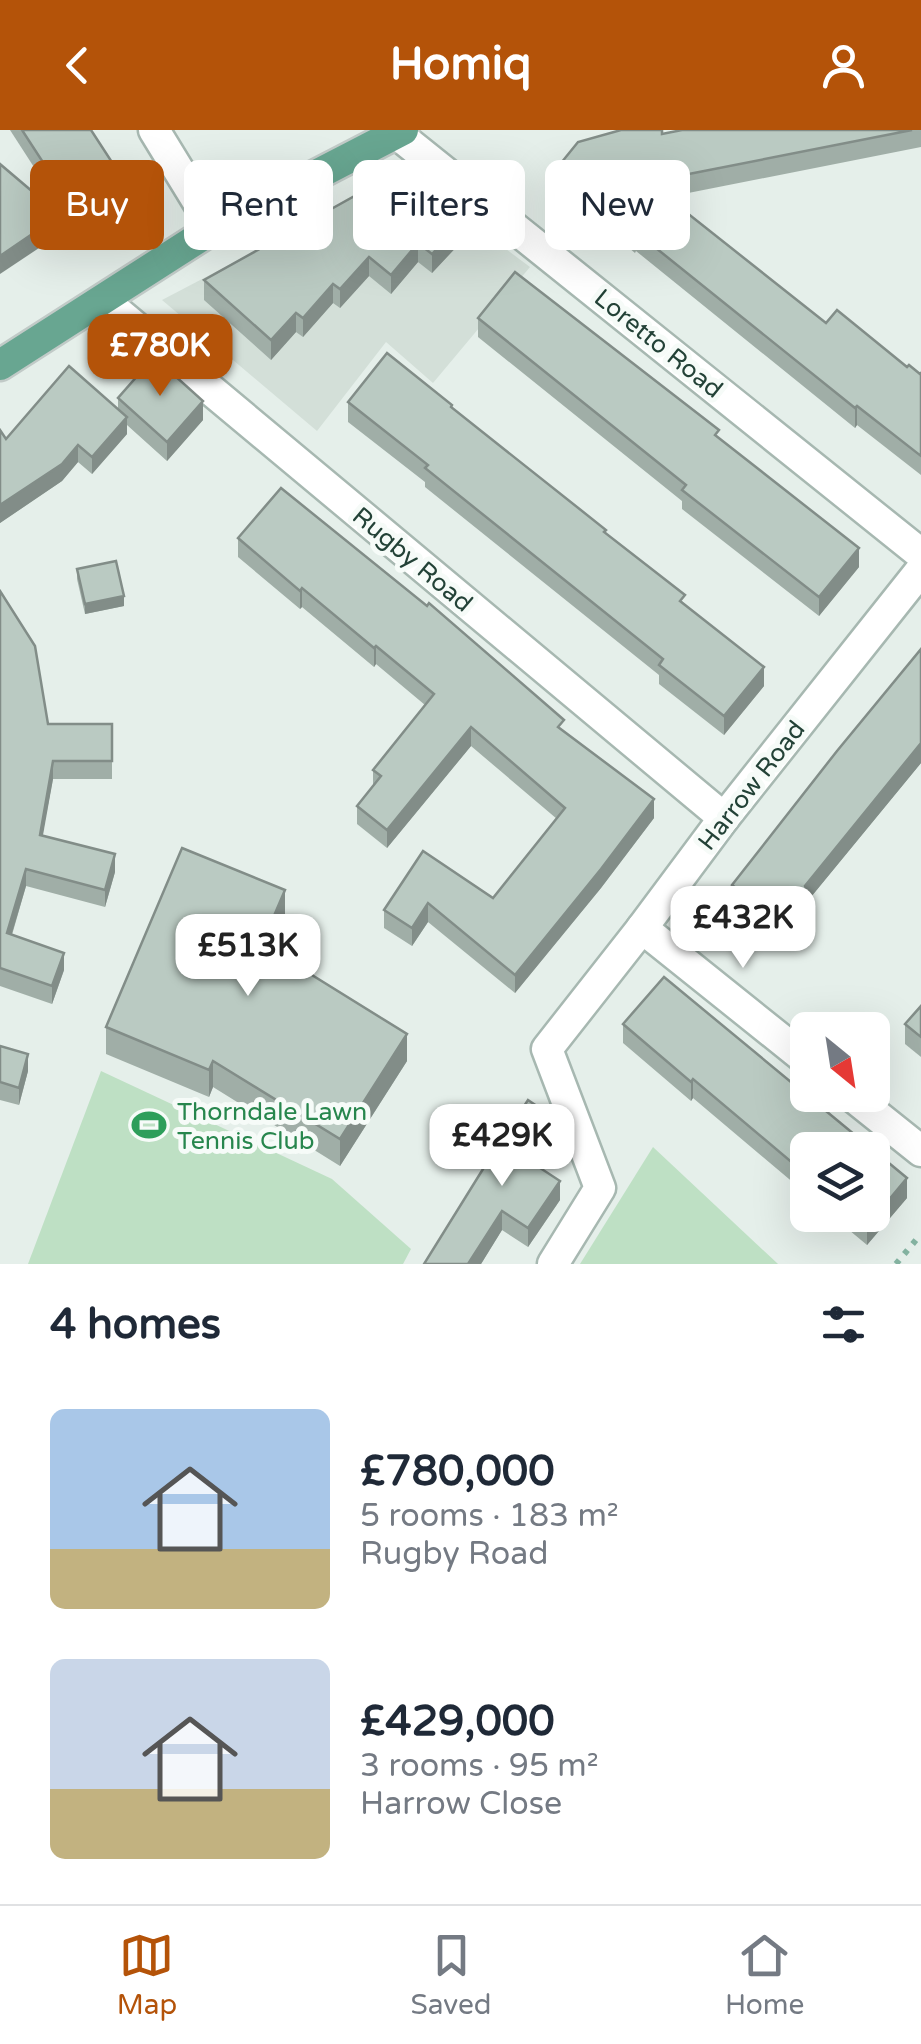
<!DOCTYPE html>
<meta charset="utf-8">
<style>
:root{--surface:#fff;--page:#f6f6f7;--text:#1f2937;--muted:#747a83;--line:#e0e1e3;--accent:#b45309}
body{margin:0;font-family:"Varela Round",sans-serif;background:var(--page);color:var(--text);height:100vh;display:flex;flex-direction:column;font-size:38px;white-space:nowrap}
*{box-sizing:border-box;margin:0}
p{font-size:32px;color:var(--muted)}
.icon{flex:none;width:55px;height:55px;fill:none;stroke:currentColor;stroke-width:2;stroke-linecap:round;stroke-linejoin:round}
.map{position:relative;height:1134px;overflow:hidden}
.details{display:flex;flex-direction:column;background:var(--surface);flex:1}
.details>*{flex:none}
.guide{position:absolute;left:30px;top:30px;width:862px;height:90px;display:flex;gap:20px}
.needle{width:65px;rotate:150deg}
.tools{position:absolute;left:790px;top:882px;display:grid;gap:20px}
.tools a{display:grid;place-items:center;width:100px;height:100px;border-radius:15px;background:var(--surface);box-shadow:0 10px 40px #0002;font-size:50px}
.price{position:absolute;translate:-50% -85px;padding:0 22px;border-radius:20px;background:#fff;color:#222;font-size:32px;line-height:65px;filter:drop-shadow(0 2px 5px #0008)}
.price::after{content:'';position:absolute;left:50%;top:60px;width:30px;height:22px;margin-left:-15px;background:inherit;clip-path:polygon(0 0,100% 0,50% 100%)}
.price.selected{background:var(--accent);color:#fff}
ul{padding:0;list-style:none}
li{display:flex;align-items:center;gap:30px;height:250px;padding:0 50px}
li span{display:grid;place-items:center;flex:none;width:280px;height:200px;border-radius:15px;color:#555}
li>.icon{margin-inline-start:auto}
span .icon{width:120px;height:120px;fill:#fffc;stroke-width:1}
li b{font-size:42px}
h2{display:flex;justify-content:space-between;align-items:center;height:120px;padding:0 50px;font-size:42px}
.chip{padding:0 35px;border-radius:15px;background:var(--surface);box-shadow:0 10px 40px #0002;font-size:35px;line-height:90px}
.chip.selected{background:var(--accent);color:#fff}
header{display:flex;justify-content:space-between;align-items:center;height:130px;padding:0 50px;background:var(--accent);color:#fff;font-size:45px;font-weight:700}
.dock{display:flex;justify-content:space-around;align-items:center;height:140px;border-top:2px solid var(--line);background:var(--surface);font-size:28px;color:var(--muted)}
.dock a{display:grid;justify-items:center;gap:5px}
.dock .selected{color:var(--accent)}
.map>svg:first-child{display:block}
</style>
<header><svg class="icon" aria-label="back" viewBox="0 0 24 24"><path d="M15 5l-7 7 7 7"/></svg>Homiq<svg class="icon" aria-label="person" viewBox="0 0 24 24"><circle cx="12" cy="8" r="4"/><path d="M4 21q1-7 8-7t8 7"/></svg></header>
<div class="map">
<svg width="921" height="1134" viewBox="0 0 921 1134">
<rect width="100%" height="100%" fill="#e5efea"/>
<polygon fill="#d3dfd8" points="412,49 530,137 433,253 386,212 317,301 162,170 332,81"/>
<g fill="#bee0c4">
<polygon points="101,941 332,1049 411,1119 403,1134 28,1134"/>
<polygon points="653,1017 778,1134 580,1134"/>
</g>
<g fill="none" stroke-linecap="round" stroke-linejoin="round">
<g stroke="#a7b8b1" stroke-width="35">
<g id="minor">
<polyline points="154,0 214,98"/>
<polyline points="396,3 921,424"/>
<polyline points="103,170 724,688"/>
<polyline points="642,798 808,931"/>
<polyline points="851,965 921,1021"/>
<polyline points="553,1134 600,1058 547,919 642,798 724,688 921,440"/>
</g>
</g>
<g stroke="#c1cac7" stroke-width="35">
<polyline id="major" points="0,235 214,98 403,0"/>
</g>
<polyline stroke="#84b3a1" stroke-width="6" stroke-dasharray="5 8" stroke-linecap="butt" points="896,1134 921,1104"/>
<use href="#minor" stroke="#fff" stroke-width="30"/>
<use href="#major" stroke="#68a691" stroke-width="30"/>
</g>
<g fill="#a0aea7">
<polygon points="10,0 91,0 121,64 72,96"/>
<polygon points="681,0 921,0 921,17 668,67 826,193 920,244 921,243 921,345 857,295 855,298 636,121 635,123 557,57 557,38 662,4"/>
<polygon points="394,44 462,111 432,143 418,132 391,164 369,146 340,178 333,173 303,207 296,202 271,230 204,170 204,150"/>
<polygon points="478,188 719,308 859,437 819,486 682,379 682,371 478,207"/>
<polygon points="118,268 203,290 167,331 127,295 127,304 92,344 78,332 62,351 0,393 0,300 6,309 118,279"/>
<polygon points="348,272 452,278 606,403 685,474 764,556 724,605 659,554 659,545 425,357 425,352 348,292"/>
<polygon points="238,408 564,601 654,688 601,758 515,863 428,792 412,816 384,798 384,780 423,721 493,768 557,689 471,616 387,718 357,694 357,676 373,656 373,640 425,575 376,534 374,537 302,477 300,479 238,427"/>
<polygon points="77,439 124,476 85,484 77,449"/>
<polygon points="0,461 48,594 112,594 112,649 53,649 42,706 115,742 105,777 26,756 12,805 64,840 52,874 0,856"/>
<polygon points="921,519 921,633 806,773 806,777 781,810 732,774 732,755"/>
<polygon points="285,787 271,820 407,931 340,1036 213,957 209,967 106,924 106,897"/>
<polygon points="921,876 921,927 905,914 905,894"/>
<polygon points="623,894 907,1068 867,1115 831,1085 872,1085 808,1020 808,1065 693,968 691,971 623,913"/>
<polygon points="0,916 28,941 19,975 0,970"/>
<polygon points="559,1010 540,1038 560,1070 528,1117 502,1100 481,1134 424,1134"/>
</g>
<g fill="#828d88">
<polygon points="121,46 121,64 72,96 72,77"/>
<polygon points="60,85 60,104 0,144 0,126"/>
<polygon points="462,92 462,111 432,143 432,124"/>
<polygon points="418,113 418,132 391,164 391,145"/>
<polygon points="369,127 369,146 340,178 340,159"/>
<polygon points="333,154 333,173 303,207 303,188"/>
<polygon points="296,183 296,202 271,230 271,210"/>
<polygon points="203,271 203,290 167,331 167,312"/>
<polygon points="857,276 857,295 855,298 855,278"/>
<polygon points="127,287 127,304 92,344 92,327"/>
<polygon points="78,315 78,332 62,351 0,393 0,375"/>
<polygon points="859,418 859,437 819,486 819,467"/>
<polygon points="302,458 302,477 300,479 300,461"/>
<polygon points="124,466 124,476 85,484 85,474"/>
<polygon points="376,516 376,534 374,537 374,518"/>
<polygon points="764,537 764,556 724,605 724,586"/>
<polygon points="471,597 471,616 387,718 387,700"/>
<polygon points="921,613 921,633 806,773 806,777 781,810 781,791 805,756"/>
<polygon points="53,631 53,649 40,722 40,705"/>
<polygon points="654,669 654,688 601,758 515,863 515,845"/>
<polygon points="115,724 115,742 105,777 105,760"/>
<polygon points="26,739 26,756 7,820 7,803"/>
<polygon points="285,760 285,787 262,841 262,814"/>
<polygon points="428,773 428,792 412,816 412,798"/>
<polygon points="64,823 64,840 52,874 52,856"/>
<polygon points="407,904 407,931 340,1036 340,1009"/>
<polygon points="28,924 28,941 19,975 19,958"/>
<polygon points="213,931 213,957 209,967 209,940"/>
<polygon points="693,949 693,968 691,971 691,952"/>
<polygon points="559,991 559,1010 531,1051 531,1032"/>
<polygon points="907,1048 907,1068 867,1115 867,1096"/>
<polygon points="560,1051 560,1070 528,1117 528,1098"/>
<polygon points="502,1081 502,1100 481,1134 468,1134"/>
</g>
<g fill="#bacac2" stroke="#828d88" stroke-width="2.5">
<polygon points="22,0 91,0 121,46 72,77"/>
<polygon points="621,0 662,0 662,4 682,0 912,0 648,52 826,193 837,180 907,237 909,235 920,244 921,243 921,326 857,276 855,278 636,102 635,104 557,38 578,12"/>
<polygon points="0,34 60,85 0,126"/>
<polygon points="394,44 462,92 432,124 418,113 391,145 369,127 340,159 333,154 303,188 296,183 271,210 204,150"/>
<polygon points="515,142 719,300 715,305 859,418 819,467 682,360 686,355 478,188"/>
<polygon points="387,223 452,275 451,277 606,400 604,402 685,465 680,471 764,537 724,586 659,535 663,529 425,338 428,335 348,272"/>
<polygon points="154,227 203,271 167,312 118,268"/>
<polygon points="69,236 127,287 92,327 78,315 62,334 0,375 0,300 6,309"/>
<polygon points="281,358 427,476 429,473 564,590 558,597 654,669 601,739 515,845 428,773 412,798 384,780 423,721 493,768 565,678 471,597 387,700 357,676 381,646 373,640 434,564 376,516 374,518 302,458 300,461 238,408"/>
<polygon points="116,431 124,466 85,474 77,439"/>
<polygon points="0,461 35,516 48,594 112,594 112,631 53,631 40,705 115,724 105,760 26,739 7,803 64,823 52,856 0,838"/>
<polygon points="921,519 921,613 805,756 806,758 781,791 732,755 837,621"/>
<polygon points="182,718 285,760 262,814 407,904 340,1009 213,931 209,940 106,897"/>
<polygon points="664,847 907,1048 867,1096 854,1085 872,1085 872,1020 808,1020 808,1046 693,949 691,952 623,894"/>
<polygon points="921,876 921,907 905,894"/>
<polygon points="0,916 28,924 19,958 0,952"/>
<polygon points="528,970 559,991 531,1032 560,1051 528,1098 502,1081 468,1134 424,1134 488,1031"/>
</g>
<defs>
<g id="stadium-bare" transform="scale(2.7)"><path d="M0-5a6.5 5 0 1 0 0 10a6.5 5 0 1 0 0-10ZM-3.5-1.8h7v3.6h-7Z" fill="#2e9e5b" stroke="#f6fbf8" stroke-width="2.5" paint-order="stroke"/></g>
</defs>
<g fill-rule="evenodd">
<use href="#stadium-bare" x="149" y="995"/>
</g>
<g text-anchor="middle" stroke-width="10" stroke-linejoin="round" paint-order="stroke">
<g font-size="25" fill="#234237" stroke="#f6fbf8">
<text transform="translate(659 213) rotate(39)" y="9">Loretto Road</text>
<text transform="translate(413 429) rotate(40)" y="9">Rugby Road</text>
<text transform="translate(751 655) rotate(-52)" y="9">Harrow Road</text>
</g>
<g font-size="25" fill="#27864d" stroke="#f6fbf8" text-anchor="start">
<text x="177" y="990">Thorndale Lawn<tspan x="177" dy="29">Tennis Club</tspan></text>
</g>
</g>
</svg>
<div class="tools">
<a><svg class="needle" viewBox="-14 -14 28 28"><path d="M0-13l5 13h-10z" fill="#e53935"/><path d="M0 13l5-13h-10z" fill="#747a83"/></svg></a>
<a><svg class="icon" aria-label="layers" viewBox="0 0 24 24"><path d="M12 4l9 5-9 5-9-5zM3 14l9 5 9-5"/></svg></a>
</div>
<b class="price selected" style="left:160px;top:269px">£780K</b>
<b class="price" style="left:743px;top:841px">£432K</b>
<b class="price" style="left:248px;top:869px">£513K</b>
<b class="price" style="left:502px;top:1059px">£429K</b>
<div class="guide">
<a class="chip selected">Buy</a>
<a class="chip">Rent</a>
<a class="chip">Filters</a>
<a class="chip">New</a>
</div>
</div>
<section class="details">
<h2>4 homes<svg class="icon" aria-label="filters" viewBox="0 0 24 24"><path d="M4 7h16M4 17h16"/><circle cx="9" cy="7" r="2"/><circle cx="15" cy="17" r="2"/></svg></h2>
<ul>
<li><span style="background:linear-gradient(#a9c7e8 70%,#c2b280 0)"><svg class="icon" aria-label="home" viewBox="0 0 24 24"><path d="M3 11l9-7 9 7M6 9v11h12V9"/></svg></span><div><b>£780,000</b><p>5 rooms · 183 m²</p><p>Rugby Road</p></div></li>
<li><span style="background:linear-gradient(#c9d6e8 65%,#c2b280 0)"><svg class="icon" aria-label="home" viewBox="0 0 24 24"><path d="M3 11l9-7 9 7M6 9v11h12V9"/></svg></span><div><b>£429,000</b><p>3 rooms · 95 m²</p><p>Harrow Close</p></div></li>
</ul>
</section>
<nav class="dock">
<a class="selected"><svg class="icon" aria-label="map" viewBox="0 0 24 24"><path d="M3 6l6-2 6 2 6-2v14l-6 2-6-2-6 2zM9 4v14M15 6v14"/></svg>Map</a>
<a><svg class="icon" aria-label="saved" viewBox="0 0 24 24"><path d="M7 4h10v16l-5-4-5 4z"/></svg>Saved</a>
<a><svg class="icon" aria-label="home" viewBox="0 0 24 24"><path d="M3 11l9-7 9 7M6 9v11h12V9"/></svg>Home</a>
</nav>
